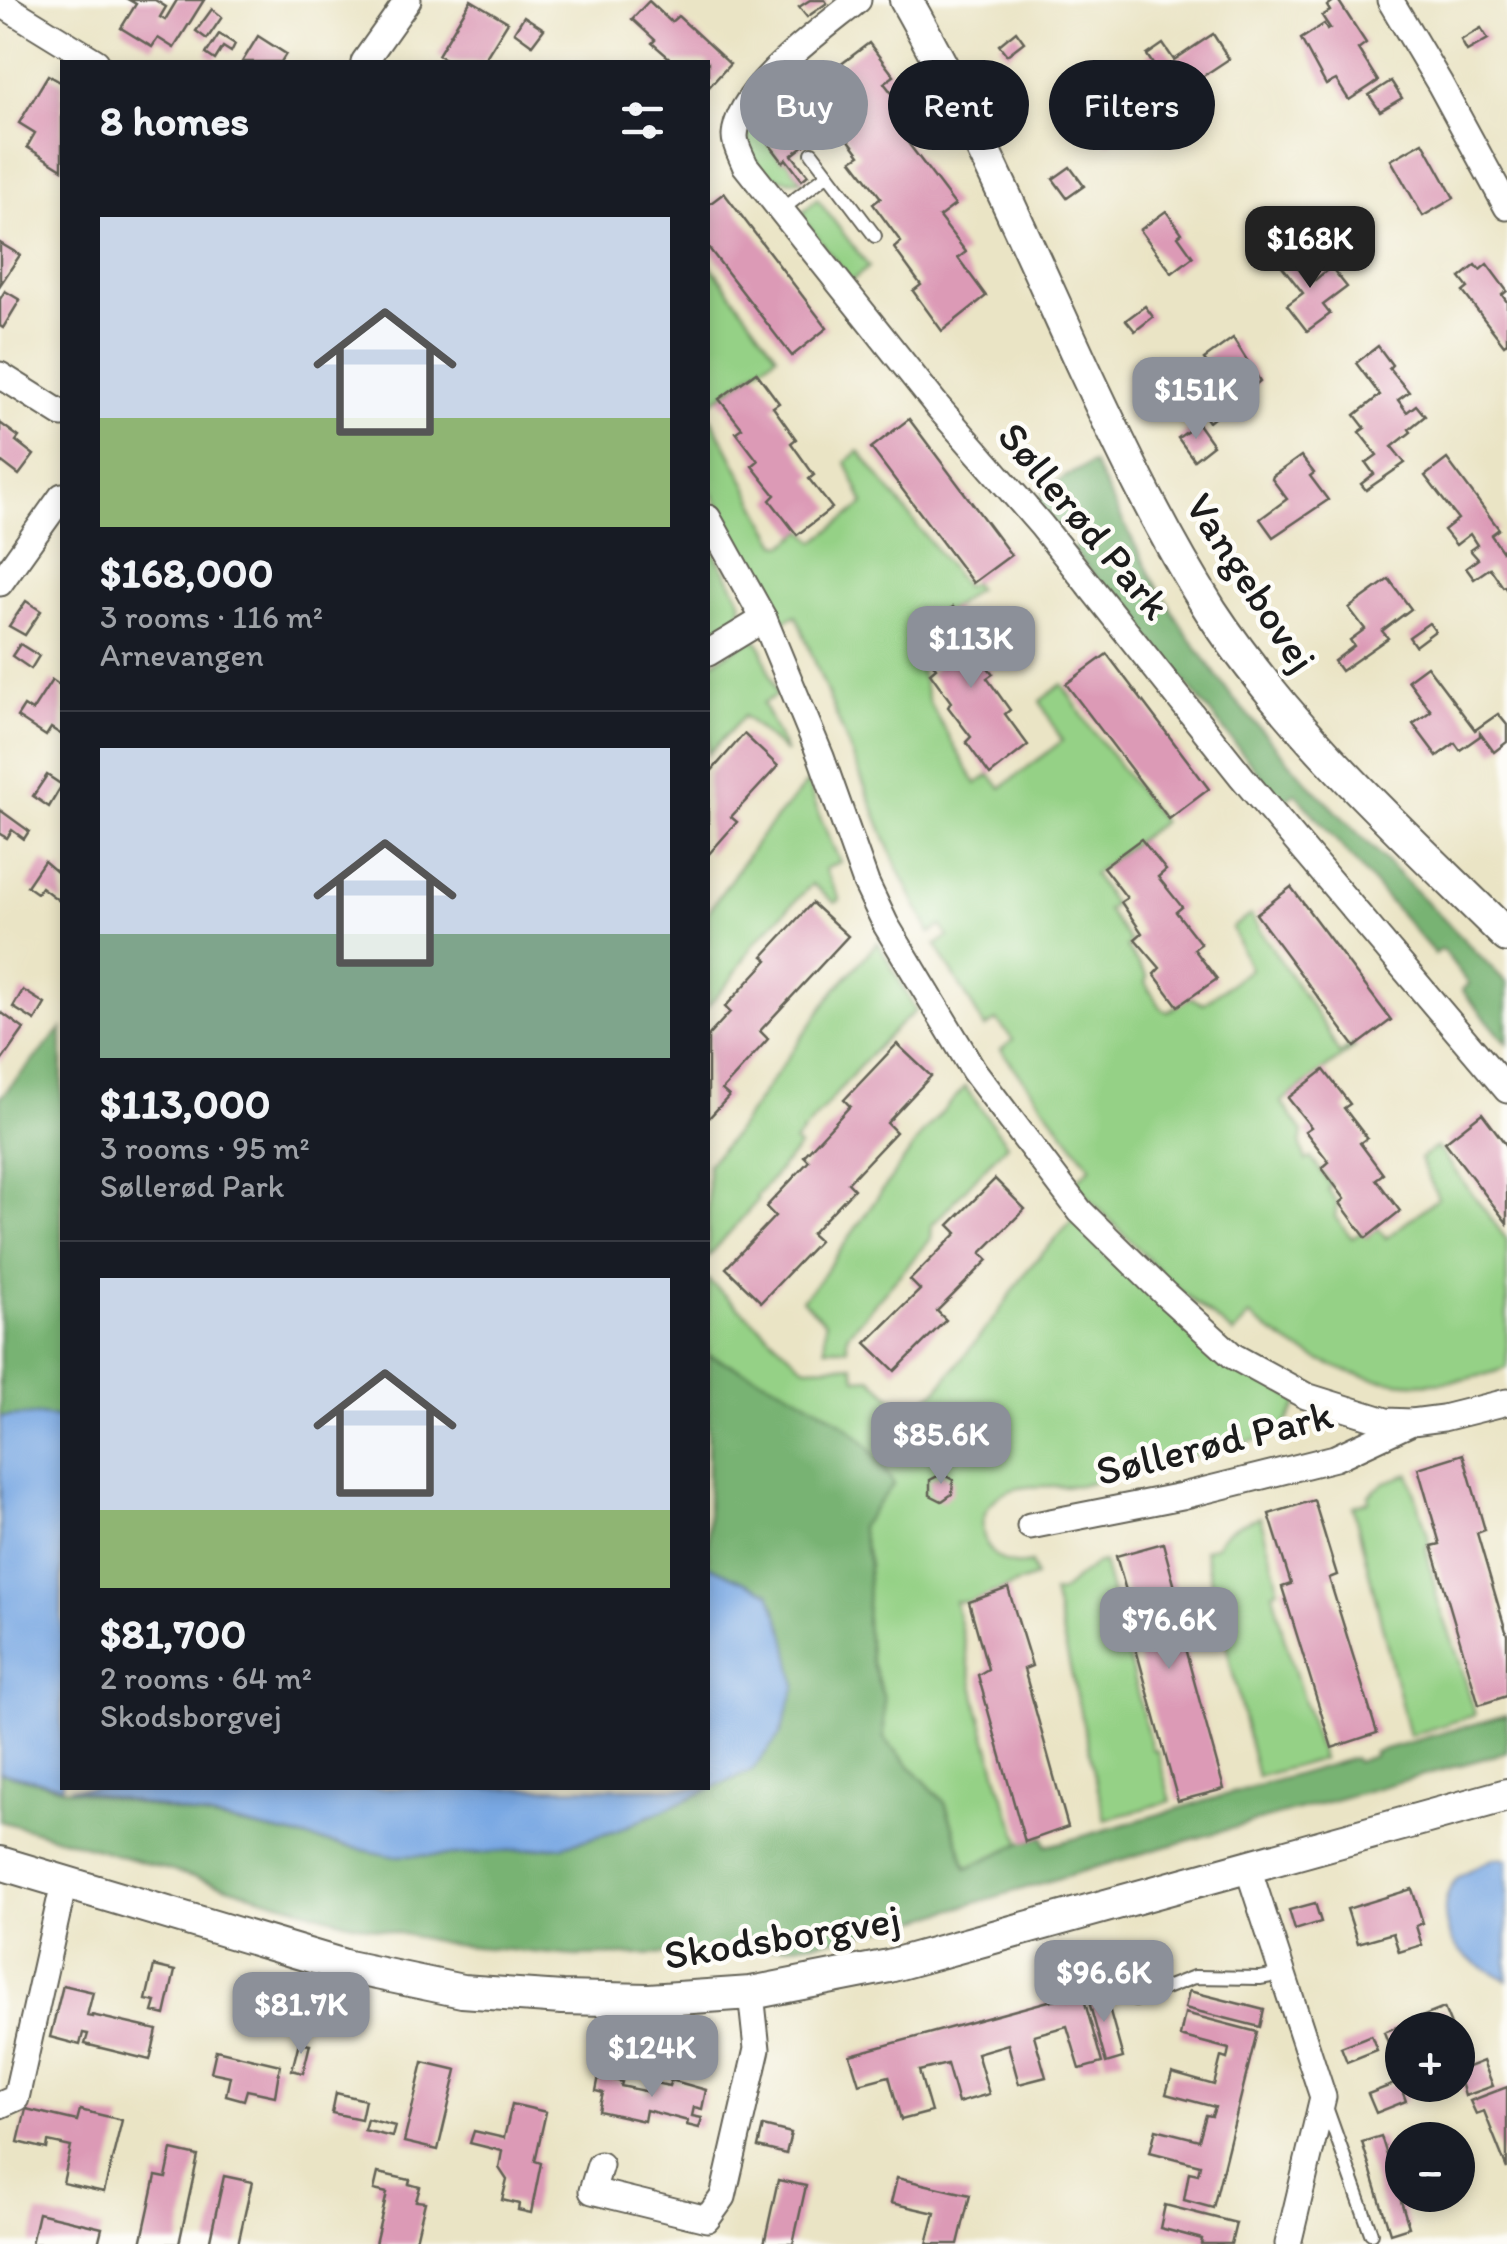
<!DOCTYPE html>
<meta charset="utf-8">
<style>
:root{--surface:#171b24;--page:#20242c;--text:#f1f3f6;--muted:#9ea1a6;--line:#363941;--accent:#8c9099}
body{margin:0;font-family:Itim,sans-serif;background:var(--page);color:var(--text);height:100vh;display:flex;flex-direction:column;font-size:38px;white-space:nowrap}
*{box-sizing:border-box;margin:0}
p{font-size:32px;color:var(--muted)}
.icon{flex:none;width:55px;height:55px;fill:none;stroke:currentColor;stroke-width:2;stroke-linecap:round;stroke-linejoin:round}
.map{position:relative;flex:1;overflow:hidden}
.sheet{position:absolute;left:60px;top:60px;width:650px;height:1730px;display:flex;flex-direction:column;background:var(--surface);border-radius:0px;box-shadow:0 5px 15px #0003}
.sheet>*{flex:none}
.hud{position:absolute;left:740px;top:60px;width:615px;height:90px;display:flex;gap:20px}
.fabs{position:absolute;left:1385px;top:2012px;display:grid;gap:20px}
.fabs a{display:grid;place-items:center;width:90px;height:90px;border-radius:50%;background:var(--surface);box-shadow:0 5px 15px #0003;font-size:50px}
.price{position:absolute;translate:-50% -85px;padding:0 22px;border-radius:20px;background:var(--accent);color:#fff;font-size:32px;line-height:65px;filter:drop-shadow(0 2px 5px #0008)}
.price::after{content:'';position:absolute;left:50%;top:60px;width:30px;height:22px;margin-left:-15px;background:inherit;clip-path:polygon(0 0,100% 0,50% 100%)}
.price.selected{background:#222;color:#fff}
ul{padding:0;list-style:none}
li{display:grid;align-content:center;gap:20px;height:530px;padding:0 40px}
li+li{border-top:2px solid var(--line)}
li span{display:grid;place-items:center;height:310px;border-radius:0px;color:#555}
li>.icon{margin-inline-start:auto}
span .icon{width:180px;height:180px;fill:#fffc;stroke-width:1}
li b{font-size:42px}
h2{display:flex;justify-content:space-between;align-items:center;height:120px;padding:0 40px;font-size:42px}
.chip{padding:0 35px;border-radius:45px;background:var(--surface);box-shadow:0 5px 15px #0003;font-size:35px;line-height:90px}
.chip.selected{background:var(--accent);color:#fff}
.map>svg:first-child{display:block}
</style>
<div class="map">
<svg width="1507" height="2244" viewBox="0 0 1507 2244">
<rect width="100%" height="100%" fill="#fdfcf7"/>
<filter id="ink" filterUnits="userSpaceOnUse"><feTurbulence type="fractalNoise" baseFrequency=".01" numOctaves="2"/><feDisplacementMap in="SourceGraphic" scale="20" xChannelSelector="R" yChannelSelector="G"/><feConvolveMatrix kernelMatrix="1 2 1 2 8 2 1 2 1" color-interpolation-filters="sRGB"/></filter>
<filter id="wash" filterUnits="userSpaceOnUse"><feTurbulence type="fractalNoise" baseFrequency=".0048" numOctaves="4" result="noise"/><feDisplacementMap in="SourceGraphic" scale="40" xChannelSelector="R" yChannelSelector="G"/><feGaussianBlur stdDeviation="2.25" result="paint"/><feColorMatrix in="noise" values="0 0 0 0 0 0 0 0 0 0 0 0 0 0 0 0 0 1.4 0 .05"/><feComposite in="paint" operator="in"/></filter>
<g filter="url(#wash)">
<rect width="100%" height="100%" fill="#eae4c5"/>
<g fill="#95d186" stroke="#587651" stroke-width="2.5">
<path d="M756,104L768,119L757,128L782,161L786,159L802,180C775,183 754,171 748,144C745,132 753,115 756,104Z"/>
<polygon points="817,199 869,267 851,281 803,219 803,212"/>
<polygon points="708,262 777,355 708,405"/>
<path d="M708,414C735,456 752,502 778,544L785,545L804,530L815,542L864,504L846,462L859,451L965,587L973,583L977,589L914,636L907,645L921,673L929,702L976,784L990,775L1001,788L1062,741L1040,701L1062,684L1089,726L1162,822L1093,874L1114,905L1107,910L1130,942L1126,947L1147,977L1145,983L1162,1009L1168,1012L1190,997L1203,1004L1250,969L1232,928L1250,915L1327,1030L1339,1054L1353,1045L1355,1047L1281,1102L1303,1132L1301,1146L1306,1161L1311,1158L1331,1185L1328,1189L1337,1203L1335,1217L1352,1238L1362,1232L1367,1237L1378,1228L1386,1238L1438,1198L1420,1159L1437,1147L1507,1240V1368C1434,1393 1369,1388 1301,1351C1283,1341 1266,1328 1249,1316L1234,1334L1172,1284L1074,1183L1091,1167L1001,1050L1013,1040L997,1020L985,1028L936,945L948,937L942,926L930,933L895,862L796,615L779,624L758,577L708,486Z"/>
<path d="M708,541L741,600C745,620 723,627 708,637Z"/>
<polygon points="751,640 757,641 761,646 777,695 763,703 786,753 744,716 708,754 708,665"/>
<polygon points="808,782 820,817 840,862 825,869 840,900 835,903 812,884 753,944 732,978 708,1006 708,912 761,836"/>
<path d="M878,942L916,1011C868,1049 835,1099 794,1142L799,1147L756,1197L758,1200L708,1257V1164L732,1137L835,990Z"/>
<polygon points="965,1087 1007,1144 932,1225 931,1239 847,1335 847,1348 825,1348 825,1322 802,1300 820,1279 923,1133"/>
<path d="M1073,1220L1108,1258L1160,1304L1299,1402L1280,1434L1080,1485C1055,1488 1024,1482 1002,1494C964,1517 986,1574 1031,1563L1035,1577L969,1602L955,1601L978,1707L1001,1788L1021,1843L967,1868L945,1803L884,1738V1699L871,1660L866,1625L869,1564L860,1527L821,1409L773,1384L708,1355V1280L802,1365L807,1367L853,1365L856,1379L871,1378L900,1404L925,1399L937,1390L996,1316L1028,1269Z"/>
<polygon points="1409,1474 1428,1535 1429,1545 1426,1547 1438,1602 1460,1662 1475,1715 1409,1736 1353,1506 1369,1501 1369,1495 1385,1482"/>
<path d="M1260,1517L1277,1578L1278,1589L1273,1591L1284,1637L1322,1759L1257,1777L1204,1550L1217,1545C1223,1529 1244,1522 1260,1517Z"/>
<polygon points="1103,1562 1152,1749 1157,1751 1171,1801 1105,1820 1053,1593 1060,1592 1095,1564"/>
</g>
<g fill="#78b373" stroke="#4a6848" stroke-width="2.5">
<path d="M1093,463L1152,578L1186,633L1232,697L1308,783L1507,983V1044L1462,990L1469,984L1442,949L1435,954L1295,793L1284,802L1277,796L1153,642L1072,550L1087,537L1073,519L1056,531L1035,503C1049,483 1072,473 1093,463Z"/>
<polygon points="62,1028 62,1418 38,1415 0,1417 0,1098"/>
<path d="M708,1355C760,1378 818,1399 861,1439C874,1451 884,1469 894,1484L860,1527L869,1564L866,1625L871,1660L884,1699V1738L945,1803L967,1868L1021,1843L1043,1836L1046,1846L1063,1842L1354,1758L1356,1762L1374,1756V1752L1507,1715V1752L1154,1850L911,1922L844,1938L737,1953L575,1956L453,1945L348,1922L0,1821V1772L62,1788L392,1856L457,1855L563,1846L616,1831L751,1771L726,1575L708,1565Z"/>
</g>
<g fill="#79a8e3" stroke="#4a6280" stroke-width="2.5">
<polygon points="38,1415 62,1418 62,1786 0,1772 0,1417"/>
<polygon points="708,1565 770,1593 786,1636 796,1686 780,1735 751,1771 616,1831 563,1846 457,1855 392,1856 69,1788 708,1788"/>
<path d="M1495,1858L1507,1859V1980C1475,1962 1447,1954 1445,1913C1444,1901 1449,1885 1459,1877C1468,1869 1484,1864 1495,1858Z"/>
</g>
<g id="blocks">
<g fill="#dc9ab6">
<polygon points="129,0 155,0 166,7 160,17 165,20 177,0 204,0 174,48 158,38 152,47 121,28 136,4"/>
<polygon points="471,0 508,22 483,62 450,62 438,55"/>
<polygon points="810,0 825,0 827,3 807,17 799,7"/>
<polygon points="1335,0 1338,0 1366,43 1358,49 1378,81 1349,100 1336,80 1326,85 1301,39 1324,24 1327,30 1330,28 1322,16 1330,11 1327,6"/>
<polygon points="649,1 671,22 678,16 730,64 708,88 708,62 674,62 652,43 655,40 632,19"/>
<polygon points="212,9 222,17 207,39 196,31"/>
<polygon points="524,16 544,29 532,45 514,32"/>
<polygon points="1481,28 1488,39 1467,51 1461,40"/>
<polygon points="1016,31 1024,42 1007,55 999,45"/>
<polygon points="219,34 235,44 231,52 223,47 215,60 206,54"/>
<polygon points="1213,34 1229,59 1173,96 1147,55 1163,44 1174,60"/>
<polygon points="258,36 286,54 281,62 242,62"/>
<polygon points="869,43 894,76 884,83 913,120 899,131 955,205 939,217 966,252 958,258 986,296 942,331 913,291 921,285 894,248 901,242 873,204 881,198 852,160 860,155 835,122 792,155 808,175 802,180 786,159 783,162 757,128"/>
<polygon points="48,75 62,83 62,169 27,147 35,133 19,123"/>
<polygon points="1100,78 1117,100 1113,103 1131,127 1108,144 1075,98"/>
<polygon points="1391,81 1402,98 1380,111 1369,95"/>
<polygon points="1160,96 1170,112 1154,122 1144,107"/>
<polygon points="1423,142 1454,198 1423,216 1391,160"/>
<polygon points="1070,167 1084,186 1067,198 1053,179"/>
<polygon points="724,193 827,328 792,356 708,247 708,205"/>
<polygon points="1166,211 1182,233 1178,236 1193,257 1172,273 1140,230"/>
<polygon points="1269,223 1278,235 1261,249 1252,237"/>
<polygon points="0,243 20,255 0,285"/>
<polygon points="1280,245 1310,284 1331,267 1347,287 1323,305 1330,314 1307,331 1287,305 1303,293 1271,252"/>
<polygon points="1487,264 1507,291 1502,295 1507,302 1507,343 1504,345 1463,292 1468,288 1460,278 1476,265 1480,270"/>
<polygon points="5,291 20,300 3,328 0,326 0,299"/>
<polygon points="1145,306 1153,317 1135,331 1126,320"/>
<polygon points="1233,338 1260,381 1209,422 1188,392 1214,373 1204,359"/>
<polygon points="1378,346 1392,365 1389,368 1409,392 1398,400 1407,412 1416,405 1425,416 1409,429 1411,432 1392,447 1405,463 1366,490 1361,484 1374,474 1366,463 1377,455 1359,432 1365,428 1355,415 1380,395 1356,363"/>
<polygon points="756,372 779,403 773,407 796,439 791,443 814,475 809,479 832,508 797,535 770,500 775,495 752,466 758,461 736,432 742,428 719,399"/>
<polygon points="909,419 1011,555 973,583 871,448"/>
<polygon points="0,423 19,437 16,441 34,455 19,475 2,462 0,465"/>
<polygon points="1198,424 1213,445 1194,460 1178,438"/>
<polygon points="1301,456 1314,473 1310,476 1328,500 1273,537 1260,519 1287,499 1272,479 1273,476"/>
<polygon points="1447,459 1499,529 1491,535 1502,551 1507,547 1507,589 1505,586 1503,587 1490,568 1474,579 1466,568 1478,559 1470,550 1477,545 1470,534 1456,545 1444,530 1458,519 1425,476"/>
<polygon points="1389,579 1411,609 1382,631 1388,638 1341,671 1334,661 1354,646 1350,640 1365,629 1349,608"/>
<polygon points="26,601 41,611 25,635 9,626"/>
<polygon points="953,607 977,639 970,645 993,674 987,678 1010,710 1005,714 1028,745 990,775 966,742 971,737 948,707 951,702 930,673 936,668 914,636"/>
<polygon points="1429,623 1435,631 1415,646 1409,637"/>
<polygon points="20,644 39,656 31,669 12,656"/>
<polygon points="1107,654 1209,789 1169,819 1066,684"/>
<polygon points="1427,666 1475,730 1498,714 1507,725 1507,742 1494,752 1480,733 1480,736 1460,750 1455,743 1437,756 1413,724 1431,711 1408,680"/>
<polygon points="52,680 62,687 62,735 51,728 46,736 17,717 24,706 32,711"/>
<polygon points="744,734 778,766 731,817 737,822 708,855 708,775"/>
<polygon points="47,775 62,785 49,807 33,796"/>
<polygon points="0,810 29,831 24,839 12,830 7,838 0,834"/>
<polygon points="1141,839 1166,870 1158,877 1182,907 1176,912 1201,944 1194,949 1217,979 1178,1006 1154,974 1160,968 1135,939 1142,933 1121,902 1127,898 1103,867"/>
<polygon points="44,861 58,873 62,867 62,903 41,887 37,893 27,886"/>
<polygon points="1291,887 1391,1020 1355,1047 1256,914"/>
<polygon points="812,903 848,936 760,1031 768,1039 722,1090 729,1096 708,1119 708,1036 730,1012 725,1007 768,960 763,956"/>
<polygon points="23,990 45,1004 35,1021 13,1007"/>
<polygon points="2,1013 24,1029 0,1063 0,1016"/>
<polygon points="897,1044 931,1076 887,1123 896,1132 848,1183 854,1189 811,1234 819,1241 761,1302 726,1268 775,1216 766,1207 809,1161 804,1156 850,1106 844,1100"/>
<polygon points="1324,1070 1350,1104 1344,1108 1367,1138 1360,1143 1383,1174 1376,1179 1400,1211 1366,1238 1340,1203 1345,1199 1322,1168 1329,1162 1305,1131 1311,1127 1288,1098"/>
<polygon points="1482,1113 1507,1146 1507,1223 1445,1142"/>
<polygon points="995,1179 1025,1209 981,1253 988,1260 937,1311 946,1320 895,1371 866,1343 920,1290 910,1280 957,1233 949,1225"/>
<polygon points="1463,1454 1485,1530 1477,1533 1507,1635 1507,1696 1479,1705 1432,1546 1440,1544 1418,1468"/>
<polygon points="942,1474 953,1480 952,1494 942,1501 930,1495 930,1480"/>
<polygon points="1314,1500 1337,1575 1329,1578 1377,1733 1332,1748 1282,1587 1291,1584 1269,1514"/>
<polygon points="1163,1543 1184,1621 1178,1623 1224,1789 1178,1801 1131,1631 1137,1629 1116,1556"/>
<polygon points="1008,1588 1032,1666 1024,1669 1068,1827 1025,1842 978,1675 988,1669 969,1602"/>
<polygon points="1412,1889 1423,1923 1416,1926 1422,1945 1399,1952 1393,1933 1358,1943 1347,1909"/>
<polygon points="1315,1903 1321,1922 1295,1930 1289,1910"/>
<polygon points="154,1966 175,1971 165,2015 153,2012 156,2002 146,2000"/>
<polygon points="63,1985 93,1992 87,2016 92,2017 92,2015 157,2030 150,2060 85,2044 88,2034 83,2033 80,2045 50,2037"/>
<polygon points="1103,1986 1123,2058 1106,2063 1086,1991"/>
<polygon points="1189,1991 1264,2010 1260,2027 1185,2008"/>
<polygon points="1082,1992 1102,2063 1080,2069 1067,2026 1034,2035 1046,2077 1019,2084 1008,2044 977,2053 989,2094 958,2103 947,2064 919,2071 931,2112 901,2120 889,2076 859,2084 850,2055"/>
<polygon points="1444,2008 1453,2030 1402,2030 1402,2071 1399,2072 1384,2032"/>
<polygon points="1185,2013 1257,2032 1213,2208 1184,2200 1189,2172 1198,2174 1200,2165 1150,2152 1156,2129 1199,2140 1206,2115 1212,2116 1215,2107 1166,2094 1172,2073 1214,2085 1221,2057 1227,2059 1229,2049 1180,2036"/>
<polygon points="1371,2035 1377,2050 1347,2062 1341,2047"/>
<polygon points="299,2042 310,2044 303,2073 292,2070"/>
<polygon points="216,2050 280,2065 275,2096 247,2090 244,2100 226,2095 230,2076 211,2072"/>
<polygon points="1483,2061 1493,2086 1465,2096 1458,2071"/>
<polygon points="423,2062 457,2070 438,2150 404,2142"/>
<polygon points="599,2076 622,2082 621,2086 649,2092 651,2082 669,2086 671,2080 706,2090 702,2109 694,2107 692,2116 702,2118 699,2128 687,2125 688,2121 646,2110 644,2121 599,2111 603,2093 596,2091"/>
<polygon points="1399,2082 1406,2101 1376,2113 1368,2094"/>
<polygon points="1507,2087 1507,2169 1484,2111 1476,2114 1470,2101"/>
<polygon points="336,2093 365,2100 361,2119 332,2113"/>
<polygon points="512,2104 546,2112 535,2161 541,2163 531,2213 518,2210 519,2204 502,2200 507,2180 499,2168 502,2151 470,2143 474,2131 504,2138"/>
<polygon points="26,2109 77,2121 80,2110 122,2120 104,2192 63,2183 71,2147 48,2142 47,2149 18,2142"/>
<polygon points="367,2119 395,2126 392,2137 364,2130"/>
<polygon points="763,2126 791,2133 786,2154 758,2147"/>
<polygon points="1381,2136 1409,2227 1390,2233 1362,2142"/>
<polygon points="172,2150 198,2156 179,2244 141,2244 156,2176 166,2178"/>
<polygon points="378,2173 410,2180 409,2184 420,2187 416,2201 425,2202 415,2244 375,2244 387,2193 374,2190"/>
<polygon points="224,2176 252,2182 238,2244 209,2244"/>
<polygon points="897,2178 970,2195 958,2244 927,2244 935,2213 891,2203"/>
<polygon points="778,2180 806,2186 793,2244 764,2244"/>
<polygon points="1165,2205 1236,2223 1231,2244 1201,2244 1202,2239 1160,2228"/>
<polygon points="38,2213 102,2228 98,2244 31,2244"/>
</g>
</g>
</g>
<g filter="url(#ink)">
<use href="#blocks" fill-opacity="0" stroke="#646257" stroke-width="2.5"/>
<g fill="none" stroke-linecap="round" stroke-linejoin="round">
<g stroke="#646257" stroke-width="16">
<g id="lane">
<polyline points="812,153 875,236"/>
<polyline points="781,210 828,174"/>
<polyline points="1135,2000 1194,1977 1260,1978 1283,1974"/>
<polyline points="1325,2104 1371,2233"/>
</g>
</g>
<g stroke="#646257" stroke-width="29">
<g id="street">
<path d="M858,0C823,29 737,89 735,136C735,146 741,155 745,165L938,407L1041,525L1242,777L1507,1090"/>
<polyline points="1390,0 1440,84 1507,207"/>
<polyline points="0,3 96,62"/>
<polyline points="364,62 408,0"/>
<polyline points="0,375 62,414"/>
<polyline points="708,518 764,619 821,757 866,883 886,925 974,1071 1080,1211 1166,1295 1233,1356 1306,1396 1386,1421 1412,1422 1443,1418 1507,1402"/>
<polyline points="0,583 62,496"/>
<polyline points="708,653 764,619"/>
<polyline points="1030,1526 1182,1496 1335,1458 1412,1422"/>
<polyline points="1248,1868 1323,2097 1288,2244"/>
<polyline points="0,2105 16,2098 64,1883"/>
<polyline points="600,2165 592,2191 707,2219 723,2197 757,2049 751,1993"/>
</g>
</g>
<g stroke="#646257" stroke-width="36">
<g id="secondary">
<path d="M906,0C973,119 1027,245 1084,369C1123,452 1162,534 1211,611C1292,734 1403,833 1507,936"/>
<polyline points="0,1863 348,1967 462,1991 562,1998 649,2000 751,1993 889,1966 1507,1795"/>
</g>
</g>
<use href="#lane" stroke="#fff" stroke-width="12"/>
<use href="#street" stroke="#fff" stroke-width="25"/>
<use href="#secondary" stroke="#fff" stroke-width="32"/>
</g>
</g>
<g text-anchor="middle" stroke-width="9" stroke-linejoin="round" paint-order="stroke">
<g font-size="42" fill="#1c1c1c" stroke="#fdfcf7">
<text transform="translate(1085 520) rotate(50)" y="15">Søllerød Park</text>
<text transform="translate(1252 582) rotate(57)" y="15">Vangebovej</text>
<text transform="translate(1214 1442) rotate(-14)" y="15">Søllerød Park</text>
<text transform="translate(782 1936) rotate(-9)" y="15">Skodsborgvej</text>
</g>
</g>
</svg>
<div class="fabs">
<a>+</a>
<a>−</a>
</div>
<b class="price selected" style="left:1310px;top:291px">$168K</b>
<b class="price" style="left:1196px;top:442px">$151K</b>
<b class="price" style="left:971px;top:691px">$113K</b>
<b class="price" style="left:941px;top:1487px">$85.6K</b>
<b class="price" style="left:1169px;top:1672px">$76.6K</b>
<b class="price" style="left:1104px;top:2025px">$96.6K</b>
<b class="price" style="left:301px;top:2057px">$81.7K</b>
<b class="price" style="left:652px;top:2100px">$124K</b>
<div class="hud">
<a class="chip selected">Buy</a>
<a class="chip">Rent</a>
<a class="chip">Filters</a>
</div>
<section class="sheet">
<h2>8 homes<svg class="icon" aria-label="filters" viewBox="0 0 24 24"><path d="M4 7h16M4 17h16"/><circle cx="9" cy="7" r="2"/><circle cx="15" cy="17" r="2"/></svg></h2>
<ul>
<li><span style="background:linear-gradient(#c9d6e8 65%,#8fb573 0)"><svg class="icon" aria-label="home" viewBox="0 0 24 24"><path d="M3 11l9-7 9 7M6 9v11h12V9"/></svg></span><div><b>$168,000</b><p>3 rooms · 116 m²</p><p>Arnevangen</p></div></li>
<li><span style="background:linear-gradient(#c9d6e8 60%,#7fa58c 0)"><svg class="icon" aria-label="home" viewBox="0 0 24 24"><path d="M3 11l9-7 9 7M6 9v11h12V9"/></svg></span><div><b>$113,000</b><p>3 rooms · 95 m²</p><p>Søllerød Park</p></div></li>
<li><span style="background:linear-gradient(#c9d6e8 75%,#8fb573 0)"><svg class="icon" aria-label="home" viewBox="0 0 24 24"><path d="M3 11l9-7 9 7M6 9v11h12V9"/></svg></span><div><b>$81,700</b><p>2 rooms · 64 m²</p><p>Skodsborgvej</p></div></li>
</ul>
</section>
</div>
